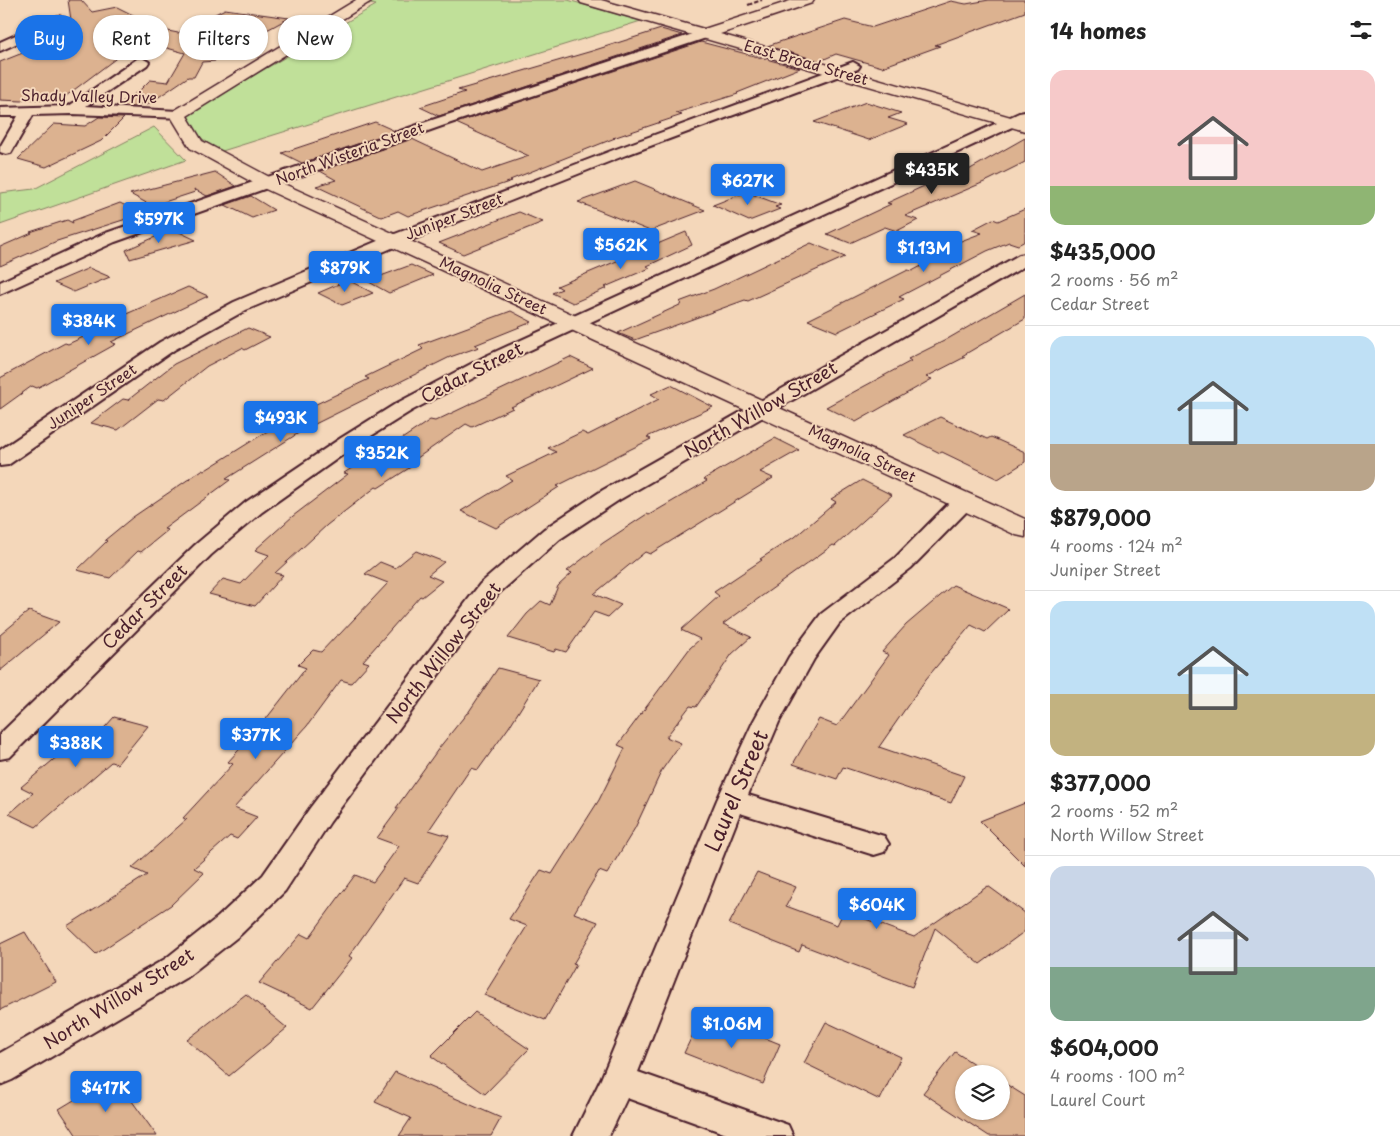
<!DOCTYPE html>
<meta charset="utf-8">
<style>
:root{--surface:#fff;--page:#f6f6f6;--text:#222;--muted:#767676;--line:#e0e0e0;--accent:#1a73e8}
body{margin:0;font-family:"Playpen Sans",sans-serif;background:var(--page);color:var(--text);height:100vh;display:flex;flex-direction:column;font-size:19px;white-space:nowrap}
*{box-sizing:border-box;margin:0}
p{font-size:16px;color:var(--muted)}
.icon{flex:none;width:28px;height:28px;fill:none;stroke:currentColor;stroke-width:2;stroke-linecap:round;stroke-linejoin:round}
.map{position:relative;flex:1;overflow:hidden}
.sheet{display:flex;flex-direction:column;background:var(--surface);width:375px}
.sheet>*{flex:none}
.guide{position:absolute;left:15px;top:15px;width:475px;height:45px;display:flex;gap:10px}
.controls{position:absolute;left:955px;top:1065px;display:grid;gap:10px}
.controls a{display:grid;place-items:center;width:55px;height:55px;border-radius:50%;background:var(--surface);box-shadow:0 1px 4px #0004;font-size:25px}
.price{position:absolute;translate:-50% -42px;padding:0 11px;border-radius:5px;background:var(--accent);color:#fff;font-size:16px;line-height:32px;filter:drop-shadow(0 1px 2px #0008)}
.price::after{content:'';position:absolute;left:50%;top:30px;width:15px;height:11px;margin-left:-8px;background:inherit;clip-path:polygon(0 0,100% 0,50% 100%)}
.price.selected{background:#222;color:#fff}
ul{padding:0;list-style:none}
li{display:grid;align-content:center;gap:10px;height:265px;padding:0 25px}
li+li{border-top:1px solid var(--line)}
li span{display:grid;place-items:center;height:155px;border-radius:15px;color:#555}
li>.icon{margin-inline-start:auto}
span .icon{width:90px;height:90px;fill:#fffc;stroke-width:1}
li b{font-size:21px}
h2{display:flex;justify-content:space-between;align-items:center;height:60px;padding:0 25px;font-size:21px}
.pill{padding:0 18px;border-radius:22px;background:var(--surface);box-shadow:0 1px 4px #0004;font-size:18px;line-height:45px}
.pill.selected{background:var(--accent);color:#fff}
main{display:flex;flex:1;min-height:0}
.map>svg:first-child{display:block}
</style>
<main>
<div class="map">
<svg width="1025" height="1136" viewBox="0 0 1025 1136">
<rect width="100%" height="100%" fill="#f4d7ba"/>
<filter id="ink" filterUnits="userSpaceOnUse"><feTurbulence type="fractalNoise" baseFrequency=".02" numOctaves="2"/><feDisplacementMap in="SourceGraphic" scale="10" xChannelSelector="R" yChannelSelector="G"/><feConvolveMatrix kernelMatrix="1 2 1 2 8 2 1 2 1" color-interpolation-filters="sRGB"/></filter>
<g filter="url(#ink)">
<g fill="#c0e099" stroke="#858062">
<polygon points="359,0 568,0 641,21 219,152 193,131 185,115 376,5 356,2"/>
<polygon points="154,127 186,160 0,225 0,193 34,189"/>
</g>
<g fill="#dcb290" stroke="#4a1f2b">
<polygon points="68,0 81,0 92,12 117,7 163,30 178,33 225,9 289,18 243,43 203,37 215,61 202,62 194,77 188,77 147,105 137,103 134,107 116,106 139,91 150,80 168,82 185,53 156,45 131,47 58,102 25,98 22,101 0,100 0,62 73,33"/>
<polygon points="989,0 1025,0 1025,12 935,45 940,46 882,67 836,54 820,61 767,46 845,20 873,27 951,1 966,4"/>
<polygon points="661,29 682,35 439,116 420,107 465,92 458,90 592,51"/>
<polygon points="701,42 800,68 737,93 738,94 676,113 682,115 613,138 615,138 510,180 512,181 408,216 398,211 382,217 316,186 336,180 320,171 412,139 482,172 529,156 456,123"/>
<polygon points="866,102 901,113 888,118 908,124 869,140 814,122"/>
<polygon points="99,117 124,118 101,141 46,167 18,159 54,124 85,126"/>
<polygon points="375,122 395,131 302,163 282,153"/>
<polygon points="1025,138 1025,162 989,180 905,216 918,220 897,231 885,227 850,243 827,234 891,204 887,203 959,170 965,172"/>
<polygon points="215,172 236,186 207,196 194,189 195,192 152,206 130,194"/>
<polygon points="635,181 705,210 650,231 578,202"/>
<polygon points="746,192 781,205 775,207 780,209 749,221 713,205"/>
<polygon points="251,196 274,210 252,218 225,205"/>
<polygon points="120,203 142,214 57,241 0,266 0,247 32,233 30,232 67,220 73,223 72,221"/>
<polygon points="1025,209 1025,241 1018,245 1009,242 987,251 899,297 904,299 837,332 808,320 908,270 912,271 951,250 945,247 982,233 972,230 993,219 998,221"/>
<polygon points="519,212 543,222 463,254 439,243"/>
<polygon points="173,229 196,240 130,259 126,250"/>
<polygon points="686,232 692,245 647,266 650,268 605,287 607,288 573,303 552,293 562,289 557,286"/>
<polygon points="811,243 845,257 748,301 745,300 635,340 618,333 682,304 679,302 714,289"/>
<polygon points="411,265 433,275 389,293 367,281"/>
<polygon points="89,268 110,277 74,292 54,283"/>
<polygon points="348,280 373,293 342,305 318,293"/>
<polygon points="188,287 208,296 111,342 116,344 37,388 32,386 0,409 0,378 65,343 68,344 127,317 124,315"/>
<polygon points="1025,294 1025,319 962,356 965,357 926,377 932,379 856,422 826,407 911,361 908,359 944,341"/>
<polygon points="511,311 532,322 475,345 479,347 450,357 305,429 226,479 230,480 164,529 168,530 141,552 138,551 110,578 77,570 107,541 105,540 133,517 202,470 204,471 293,415 369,379 365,377 423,349 419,345"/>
<polygon points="248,328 270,337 245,350 242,348 207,366 164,400 158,399 118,430 91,423 123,399 128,400 174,364"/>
<polygon points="570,357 593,368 511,407 513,408 472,427 466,424 410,463 414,465 378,488 376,487 327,525 275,573 283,575 255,606 209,594 223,579 241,584 269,555 255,550 293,516 348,474 344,473 380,450 384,451 430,420 435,421"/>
<polygon points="671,385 713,407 647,437 651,439 557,486 559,487 496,528 461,511 512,480 506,476 556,452 548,448 582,432 588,435 659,399 651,394"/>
<polygon points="940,417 987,439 991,437 1025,452 1025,462 998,479 942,452 940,453 904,435"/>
<polygon points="775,438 799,450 760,472 773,478 650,554 645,552 594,594 621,605 608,617 594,612 566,652 556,649 554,652 508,638 527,614 541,601 550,605 558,586 572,573 567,571 603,543 647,514 649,515 707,481 704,479"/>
<polygon points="862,480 892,495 835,546 833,545 723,624 751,637 732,654 696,707 690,706 666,737 681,743 662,770 635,828 607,874 599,871 574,913 598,922 573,964 576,965 545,1020 484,995 527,926 509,919 541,870 552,874 599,800 625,748 618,745 690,648 700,639 681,630 719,596 714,592 762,560 760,559 794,537 795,537 836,502 831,499"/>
<polygon points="416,551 444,562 428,575 442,581 422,597 420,596 363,661 369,663 351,683 341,680 307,726 234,808 257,817 237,839 230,836 194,868 204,873 171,905 96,954 67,926 147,875 132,868 187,819 183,818 233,764 228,762 262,724 306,668 298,665 313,650 321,652 337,635 339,635 388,583 365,574 380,562 395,568"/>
<polygon points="953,585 1009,609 985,632 971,625 926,679 879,747 964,776 951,803 843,767 837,779 793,764 819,719 837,726 889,655 882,652 906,625"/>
<polygon points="29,611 59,622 0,671 0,635"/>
<polygon points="498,668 539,679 509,727 478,770 471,768 429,830 449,836 418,883 404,878 349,956 352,958 312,1008 259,983 301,934 309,938 355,875 373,882 399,846 377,838 399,808 396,808 439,748 467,713 468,713"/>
<polygon points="114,717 148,726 117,764 111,762 36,827 9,814 33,793 21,787 65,750 59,749 76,730 98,735"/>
<polygon points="1025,803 1025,866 980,821"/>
<polygon points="757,872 796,887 786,906 837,925 844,911 914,937 988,886 1025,913 1025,931 980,964 935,928 912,987 802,945 799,952 729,924"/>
<polygon points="25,932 56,982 0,1010 0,944"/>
<polygon points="246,994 287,1028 229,1076 187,1040"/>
<polygon points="475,1012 529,1049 485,1094 431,1056"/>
<polygon points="703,1013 780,1044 763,1084 684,1053"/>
<polygon points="826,1022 901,1057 880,1100 804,1063"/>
<polygon points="955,1052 990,1074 964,1074 964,1111 1001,1111 1001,1081 1025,1096 1025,1136 989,1136 923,1093"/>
<polygon points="395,1072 501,1118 491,1136 399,1136 411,1118 375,1102"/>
<polygon points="114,1076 157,1136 77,1136 59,1109"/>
</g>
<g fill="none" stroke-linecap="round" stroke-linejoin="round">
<g stroke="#4a1f2b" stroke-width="4">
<g id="street">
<polygon points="58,16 62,17 64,20 62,23 0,51 0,42"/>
<polygon points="705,30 709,31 711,34 709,37 442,126 115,242 0,294 0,282 103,234 432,120"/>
<polygon points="142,58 149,62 147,65 86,106 178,111 183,112 185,115 183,118 72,114 33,115 11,153 6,154 0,152 0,147 18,116 0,116 0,108 69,106 137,59"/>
<polygon points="853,62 860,66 858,69 626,155 399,245 246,310 174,350 8,465 0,466 0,450 160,342 234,302 387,237 616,149"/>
<polygon points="1025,112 1025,121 500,364 411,411 355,446 262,512 211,555 10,757 0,759 0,734 195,545 246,502 341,438 397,403 486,356 1019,113"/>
<polygon points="1025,254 1025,266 619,500 560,539 498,594 330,822 285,891 240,935 187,977 12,1080 0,1085 0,1053 165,959 218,917 263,875 310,808 480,584 544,529 603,490 1019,255"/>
<polygon points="964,494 972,496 975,501 972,506 911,568 839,624 814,659 779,722 748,795 884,836 889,844 884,852 874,855 740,813 638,1072 788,1125 793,1136 732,1136 627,1098 609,1136 573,1136 601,1079 717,800 753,722 789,657 821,614 895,558 956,496"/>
</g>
</g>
<g stroke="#4a1f2b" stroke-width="3">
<g id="secondary">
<polygon points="356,0 373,0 187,116 202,141 273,179 1025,519 1025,537 1016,535 261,187 190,148 170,115 172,112"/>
<polygon points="579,0 601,0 704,29 793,0 814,0 812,3 720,34 1025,121 1025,131 581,3"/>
</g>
</g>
<use href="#street" fill="#f4d7ba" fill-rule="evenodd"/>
<use href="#secondary" fill="#f4d7ba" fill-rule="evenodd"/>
<polyline stroke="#4a1f2b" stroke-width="2" stroke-dasharray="4.5 2" stroke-linecap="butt" points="748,5 762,0"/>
</g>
</g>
<g text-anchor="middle" stroke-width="4" stroke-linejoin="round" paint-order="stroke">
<g font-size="15" fill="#4a1f2b" stroke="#f4d7ba">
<text transform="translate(806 63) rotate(16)" y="5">East Broad Street</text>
<text transform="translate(89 97) rotate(1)" y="5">Shady Valley Drive</text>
<text transform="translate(350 154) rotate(-20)" y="5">North Wisteria Street</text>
<text transform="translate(454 217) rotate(-21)" y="5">Juniper Street</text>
<text transform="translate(493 286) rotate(25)" y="5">Magnolia Street</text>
<text transform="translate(92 397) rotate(-34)" y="5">Juniper Street</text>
<text transform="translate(862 454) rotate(25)" y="5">Magnolia Street</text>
</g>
<g font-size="18" fill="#4a1f2b" stroke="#f4d7ba">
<text transform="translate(472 373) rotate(-27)" y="6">Cedar Street</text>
<text transform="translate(761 410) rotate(-30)" y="6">North Willow Street</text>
<text transform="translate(145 607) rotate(-45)" y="6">Cedar Street</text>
<text transform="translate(444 653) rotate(-52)" y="6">North Willow Street</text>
<text transform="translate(119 999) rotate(-32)" y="6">North Willow Street</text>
</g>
<g font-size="21" fill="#4a1f2b" stroke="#f4d7ba">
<text transform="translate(737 791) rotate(-67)" y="7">Laurel Street</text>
</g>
</g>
</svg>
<div class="controls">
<a><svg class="icon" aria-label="layers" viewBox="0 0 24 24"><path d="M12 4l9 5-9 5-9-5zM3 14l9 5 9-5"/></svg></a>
</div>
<b class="price selected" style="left:932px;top:195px">$435K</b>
<b class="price" style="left:748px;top:206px">$627K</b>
<b class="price" style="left:159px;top:244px">$597K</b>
<b class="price" style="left:621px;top:270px">$562K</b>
<b class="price" style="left:924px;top:273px">$1.13M</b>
<b class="price" style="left:345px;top:293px">$879K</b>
<b class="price" style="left:89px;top:346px">$384K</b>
<b class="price" style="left:281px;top:443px">$493K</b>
<b class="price" style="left:382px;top:478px">$352K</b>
<b class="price" style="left:256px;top:760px">$377K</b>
<b class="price" style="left:76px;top:768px">$388K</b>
<b class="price" style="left:877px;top:930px">$604K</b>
<b class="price" style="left:732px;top:1049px">$1.06M</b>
<b class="price" style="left:106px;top:1113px">$417K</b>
<div class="guide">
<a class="pill selected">Buy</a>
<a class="pill">Rent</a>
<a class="pill">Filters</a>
<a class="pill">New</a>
</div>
</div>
<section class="sheet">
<h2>14 homes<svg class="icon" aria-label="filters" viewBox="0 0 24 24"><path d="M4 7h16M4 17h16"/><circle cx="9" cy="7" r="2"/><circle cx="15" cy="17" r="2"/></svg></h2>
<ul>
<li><span style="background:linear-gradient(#f6c9c9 75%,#8fb573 0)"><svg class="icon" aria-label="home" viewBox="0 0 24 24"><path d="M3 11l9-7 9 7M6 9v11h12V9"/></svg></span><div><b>$435,000</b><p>2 rooms · 56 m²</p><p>Cedar Street</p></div></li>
<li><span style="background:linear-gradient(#bfe0f5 70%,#b9a48a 0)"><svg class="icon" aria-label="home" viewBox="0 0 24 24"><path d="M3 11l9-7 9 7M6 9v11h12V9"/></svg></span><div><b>$879,000</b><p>4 rooms · 124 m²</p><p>Juniper Street</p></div></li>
<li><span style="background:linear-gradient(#bfe0f5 60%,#c2b280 0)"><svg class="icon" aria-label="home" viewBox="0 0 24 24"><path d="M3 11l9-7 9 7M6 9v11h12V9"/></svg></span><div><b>$377,000</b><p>2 rooms · 52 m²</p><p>North Willow Street</p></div></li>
<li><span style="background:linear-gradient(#c9d6e8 65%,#7fa58c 0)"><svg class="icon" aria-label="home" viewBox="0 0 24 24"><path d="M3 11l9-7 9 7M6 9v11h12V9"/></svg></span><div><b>$604,000</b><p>4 rooms · 100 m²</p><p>Laurel Court</p></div></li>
</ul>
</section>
</main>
